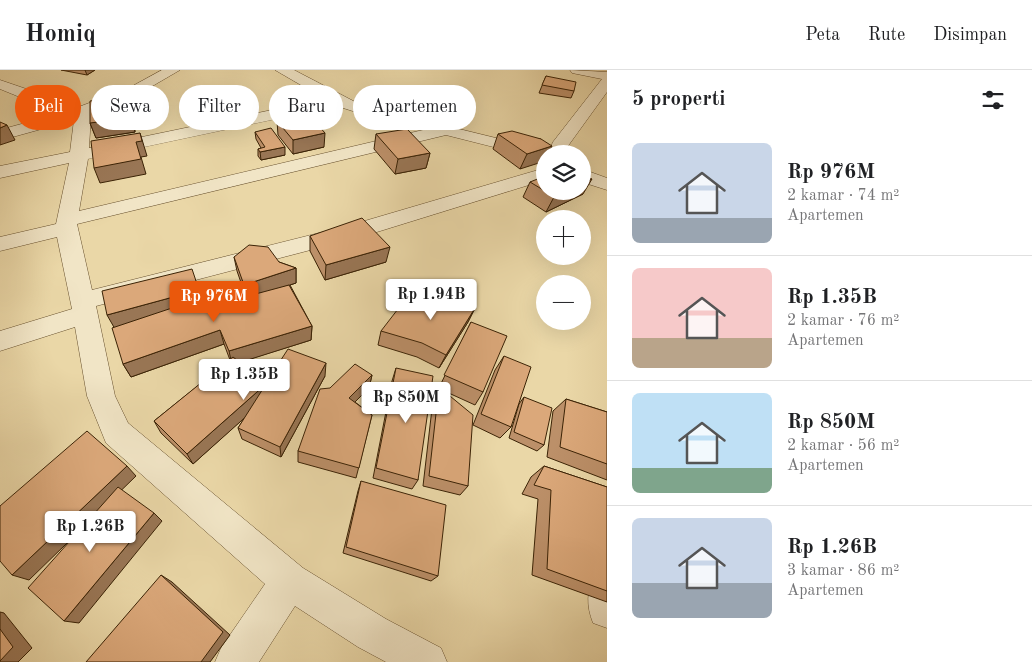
<!DOCTYPE html>
<html lang="id">
<meta charset="utf-8">
<style>
:root{--surface:#fff;--page:#f6f6f6;--text:#202124;--muted:#757577;--line:#e0e0e0;--accent:#ea580c}
body{margin:0;font-family:"Old Standard TT",serif;background:var(--page);color:var(--text);height:100vh;display:flex;flex-direction:column;font-size:19px;white-space:nowrap}
*{box-sizing:border-box;margin:0}
p{font-size:16px;color:var(--muted)}
.icon{flex:none;width:28px;height:28px;fill:none;stroke:currentColor;stroke-width:2;stroke-linecap:round;stroke-linejoin:round}
.map{position:relative;flex:1;overflow:hidden}
.side{display:flex;flex-direction:column;background:var(--surface);width:425px}
.side>*{flex:none}
.hud{position:absolute;left:15px;top:15px;width:475px;height:45px;display:flex;gap:10px}
.tools{position:absolute;left:536px;top:75px;display:grid;gap:10px}
.tools a{display:grid;place-items:center;width:55px;height:55px;border-radius:50%;background:var(--surface);box-shadow:0 5px 20px #0002;font-size:25px}
.price{position:absolute;translate:-50% -42px;padding:0 11px;border-radius:5px;background:#fff;color:#222;font-size:16px;line-height:32px;filter:drop-shadow(0 1px 2px #0008)}
.price::after{content:'';position:absolute;left:50%;top:30px;width:15px;height:11px;margin-left:-8px;background:inherit;clip-path:polygon(0 0,100% 0,50% 100%)}
.price.active{background:var(--accent);color:#fff}
ul{padding:0;list-style:none}
li{display:flex;align-items:center;gap:15px;height:125px;padding:0 25px}
li+li{border-top:1px solid var(--line)}
li span{display:grid;place-items:center;flex:none;width:140px;height:100px;border-radius:8px;color:#555}
li>.icon{margin-inline-start:auto}
span .icon{width:60px;height:60px;fill:#fffc;stroke-width:1}
li b{font-size:21px}
h2{display:flex;justify-content:space-between;align-items:center;height:60px;padding:0 25px;font-size:21px}
.tag{padding:0 18px;border-radius:22px;background:var(--surface);box-shadow:0 5px 20px #0002;font-size:18px;line-height:45px}
.tag.active{background:var(--accent);color:#fff}
header{display:flex;align-items:center;gap:30px;box-sizing:border-box;height:70px;padding:0 25px;background:var(--surface);border-bottom:1px solid var(--line)}
header strong{font-size:24px}
nav{display:flex;gap:28px;margin-inline-start:auto;font-size:18px}
main{display:flex;flex:1;min-height:0}
.map>svg:first-child{display:block}
</style>
<header>
<strong>Homiq</strong>
<nav><a>Peta</a><a>Rute</a><a>Disimpan</a></nav>
</header>
<main>
<div class="map">
<svg width="607" height="592" viewBox="0 0 607 592">
<rect width="100%" height="100%" fill="#ead7a7"/>
<filter id="stains"><feTurbulence type="fractalNoise" baseFrequency=".004" numOctaves="4"/><feColorMatrix values="0 0 0 0 .2 0 0 0 0 .09 0 0 0 0 .02 0 0 0 .5 -.17"/></filter>
<radialGradient id="worn" r=".72"><stop offset=".6" stop-color="#630" stop-opacity="0"/><stop offset="1" stop-color="#630" stop-opacity=".3"/></radialGradient>
<g fill="none" stroke-linecap="round" stroke-linejoin="round">
<g stroke="#67502e" stroke-width="1">
<g id="street">
<path d="M162,0H180L137,25L91,44L89,78L325,29L275,0H294L361,35L549,81L553,72L602,9L572,3L570,0L607,2V22L568,76L566,84H545V90L446,65L77,154L92,220L351,155L545,98V110L364,166L96,236L115,326L128,353L303,498L386,549L441,578L447,592H386L358,577L295,536L259,592H215L221,578L265,514L106,373L87,326L75,257L0,281V261L72,239L57,167L0,181V167L56,154L69,93L0,108V96L70,82L74,50L9,68L3,67L1,63L3,59L51,46L27,30L0,19V10L38,23L65,42L127,19ZM337,36L390,53L423,60L79,141L88,89Z"/>
<polygon points="582,99 607,108 607,120 582,112"/>
<path d="M607,498V558L593,553C586,535 587,521 594,504Z"/>
</g>
</g>
<use href="#street" fill="#f1e5c6" fill-rule="evenodd"/>
</g>
<g fill="#bc9069" stroke="#3b2306">
<polygon points="61,0 95,0 87,5"/>
<polygon points="546,6 574,21 571,28 539,23"/>
<polygon points="154,36 158,50 153,52 152,56 142,59 135,58 135,62 96,68 90,53"/>
<polygon points="277,51 324,77 293,84 278,65"/>
<polygon points="255,62 285,85 261,90 258,86 258,79 261,78 256,69"/>
<polygon points="376,64 430,83 426,98 395,104 374,79"/>
<polygon points="498,64 541,69 520,99 493,79"/>
<polygon points="530,112 583,124 546,142 523,127"/>
<polygon points="310,166 386,192 325,210 310,181"/>
<polygon points="234,187 279,192 296,198 296,213 290,215 312,256 311,270 240,292 266,313 325,306 281,387 242,369 238,358 245,347 193,394 161,363 154,351 230,290 224,274 131,307 123,294 199,220 202,228 212,239 246,227 237,201"/>
<polygon points="424,233 475,238 468,252 439,298 417,287 378,275 381,261"/>
<polygon points="471,252 483,322 475,335 442,320 468,416 460,425 423,416 433,330"/>
<polygon points="504,286 511,357 500,368 473,355 495,300"/>
<polygon points="396,298 418,410 412,419 373,408 392,311"/>
<polygon points="372,305 369,318 355,332 372,345 356,408 298,392 298,381 330,318"/>
<polygon points="524,327 544,375 537,381 509,368 519,334"/>
<polygon points="566,329 607,342 607,410 547,387 553,341"/>
<polygon points="544,396 607,417 607,532 532,505 538,429 522,424 531,407"/>
<polygon points="361,411 438,506 431,511 343,483 358,421"/>
</g>
<g fill="#997655" stroke="#3b2306">
<polygon points="85,0 95,0 87,5"/>
<polygon points="154,36 158,50 153,52 152,56 142,59 138,44 149,37"/>
<polygon points="130,43 135,62 96,68 90,53"/>
<polygon points="7,55 15,70 0,75 0,58"/>
<polygon points="140,63 147,86 141,87 146,104 100,113 94,98"/>
<polygon points="325,63 324,77 293,84 293,70"/>
<polygon points="552,76 548,84 545,84 545,91 520,99 527,84"/>
<polygon points="285,77 285,85 261,90 260,82"/>
<polygon points="430,83 426,98 395,104 398,89"/>
<polygon points="592,109 583,124 546,142 554,127 566,121 582,121 582,113"/>
<polygon points="390,177 386,192 325,210 326,195"/>
<polygon points="296,198 296,213 247,229 244,215"/>
<polygon points="199,220 204,235 115,259 107,245"/>
<polygon points="475,238 468,252 439,298 446,285"/>
<polygon points="312,256 311,270 232,295 229,281"/>
<polygon points="220,260 224,274 131,307 123,294"/>
<polygon points="326,293 325,306 281,387 280,377"/>
<polygon points="372,305 369,318 347,340 349,328"/>
<polygon points="266,314 268,327 193,394 187,384"/>
<polygon points="127,396 136,406 29,510 12,505"/>
<polygon points="154,443 162,451 79,553 64,551"/>
<polygon points="161,505 172,512 230,565 210,592 201,592"/>
<polygon points="0,542 4,543 32,578 18,592 0,592"/>
</g>
<g fill="#dba87a" stroke="#3b2306">
<polygon points="546,6 576,12 574,21 542,15"/>
<polygon points="137,22 147,26 154,36 149,37 148,41 138,44 130,43 131,48 90,53 90,31 119,28 119,24"/>
<polygon points="308,44 325,63 293,70 277,51"/>
<polygon points="0,52 7,55 0,58"/>
<polygon points="271,58 285,77 260,82 258,79 265,77 255,62"/>
<polygon points="407,59 430,83 398,89 376,64"/>
<polygon points="512,61 541,69 552,76 527,84 498,64"/>
<polygon points="140,63 142,71 136,72 141,89 94,98 91,71"/>
<polygon points="545,106 545,121 530,112"/>
<polygon points="582,106 592,109 582,113"/>
<polygon points="545,121 566,121 554,127"/>
<polygon points="362,148 390,177 326,195 310,166"/>
<polygon points="249,175 268,177 279,192 296,198 244,215 234,187"/>
<polygon points="192,199 199,220 107,245 102,221"/>
<polygon points="289,215 312,256 229,281 220,260 123,294 112,258 205,227 214,242 211,236"/>
<polygon points="434,219 475,238 446,285 422,273 381,261 408,226 424,233"/>
<polygon points="471,252 507,266 483,322 444,305"/>
<polygon points="288,279 326,293 280,377 238,358 266,314 187,384 154,351 233,287 266,313"/>
<polygon points="504,286 531,297 511,357 481,344"/>
<polygon points="355,294 372,305 349,328 372,345 359,398 298,381 320,319 330,318"/>
<polygon points="396,298 433,306 418,410 376,398"/>
<polygon points="439,317 473,345 468,416 429,406"/>
<polygon points="524,327 552,338 544,375 514,362"/>
<polygon points="566,329 607,342 607,394 560,377"/>
<polygon points="87,361 127,396 12,505 0,491 0,436"/>
<polygon points="544,396 607,417 607,521 547,499 551,420 534,415"/>
<polygon points="361,411 446,435 438,506 346,477"/>
<polygon points="118,417 154,443 64,551 28,518"/>
<polygon points="161,505 223,562 201,592 86,592"/>
<polygon points="0,559 13,577 0,591"/>
</g>
<rect width="100%" height="100%" filter="url(#stains)"/>
<rect width="100%" height="100%" fill="url(#worn)"/>
</svg>
<div class="tools">
<a><svg class="icon" aria-label="layers" viewBox="0 0 24 24"><path d="M12 4l9 5-9 5-9-5zM3 14l9 5 9-5"/></svg></a>
<a>+</a>
<a>−</a>
</div>
<b class="price" style="left:431px;top:251px">Rp 1.94B</b>
<b class="price active" style="left:214px;top:253px">Rp 976M</b>
<b class="price" style="left:244px;top:331px">Rp 1.35B</b>
<b class="price" style="left:406px;top:354px">Rp 850M</b>
<b class="price" style="left:90px;top:483px">Rp 1.26B</b>
<div class="hud">
<a class="tag active">Beli</a>
<a class="tag">Sewa</a>
<a class="tag">Filter</a>
<a class="tag">Baru</a>
<a class="tag">Apartemen</a>
</div>
</div>
<section class="side">
<h2>5 properti<svg class="icon" aria-label="filters" viewBox="0 0 24 24"><path d="M4 7h16M4 17h16"/><circle cx="9" cy="7" r="2"/><circle cx="15" cy="17" r="2"/></svg></h2>
<ul>
<li><span style="background:linear-gradient(#c9d6e8 75%,#9aa5b1 0)"><svg class="icon" aria-label="home" viewBox="0 0 24 24"><path d="M3 11l9-7 9 7M6 9v11h12V9"/></svg></span><div><b>Rp 976M</b><p>2 kamar · 74 m²</p><p>Apartemen</p></div></li>
<li><span style="background:linear-gradient(#f6c9c9 70%,#b9a48a 0)"><svg class="icon" aria-label="home" viewBox="0 0 24 24"><path d="M3 11l9-7 9 7M6 9v11h12V9"/></svg></span><div><b>Rp 1.35B</b><p>2 kamar · 76 m²</p><p>Apartemen</p></div></li>
<li><span style="background:linear-gradient(#bfe0f5 75%,#7fa58c 0)"><svg class="icon" aria-label="home" viewBox="0 0 24 24"><path d="M3 11l9-7 9 7M6 9v11h12V9"/></svg></span><div><b>Rp 850M</b><p>2 kamar · 56 m²</p><p>Apartemen</p></div></li>
<li><span style="background:linear-gradient(#c9d6e8 65%,#9aa5b1 0)"><svg class="icon" aria-label="home" viewBox="0 0 24 24"><path d="M3 11l9-7 9 7M6 9v11h12V9"/></svg></span><div><b>Rp 1.26B</b><p>3 kamar · 86 m²</p><p>Apartemen</p></div></li>
</ul>
</section>
</main>
